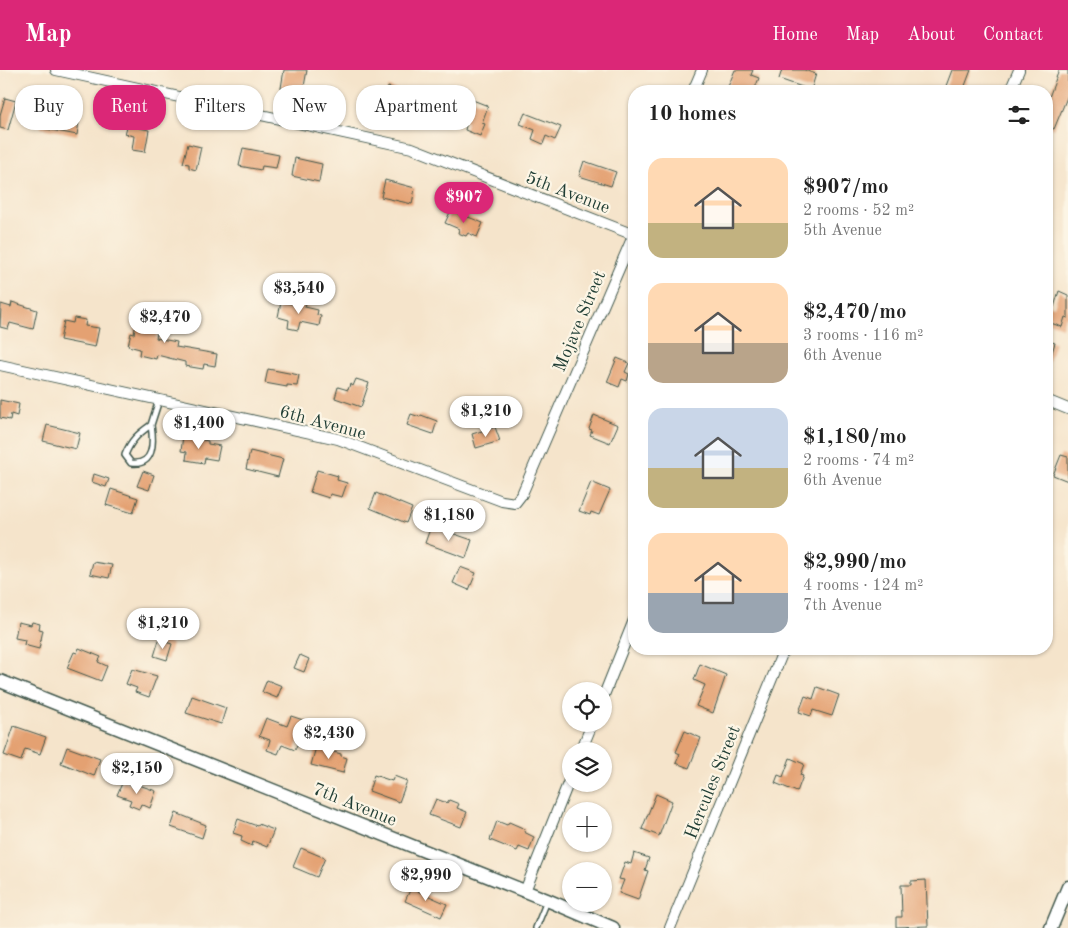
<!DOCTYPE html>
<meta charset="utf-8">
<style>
:root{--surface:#fff;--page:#f2f2f2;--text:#222;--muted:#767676;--accent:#db2777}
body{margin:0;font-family:"Old Standard TT",serif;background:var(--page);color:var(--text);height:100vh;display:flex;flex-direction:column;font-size:19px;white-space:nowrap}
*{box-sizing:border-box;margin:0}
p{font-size:16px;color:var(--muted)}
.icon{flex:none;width:28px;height:28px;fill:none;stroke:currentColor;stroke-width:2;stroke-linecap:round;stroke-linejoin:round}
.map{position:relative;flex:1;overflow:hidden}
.side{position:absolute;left:628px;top:15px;width:425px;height:570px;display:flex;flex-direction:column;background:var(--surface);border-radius:20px;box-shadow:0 1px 4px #0004}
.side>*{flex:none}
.banner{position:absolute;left:15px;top:15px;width:475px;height:45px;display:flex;gap:10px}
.controls{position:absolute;left:562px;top:612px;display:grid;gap:10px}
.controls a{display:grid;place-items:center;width:50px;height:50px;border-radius:50%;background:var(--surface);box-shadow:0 1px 4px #0004;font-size:25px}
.price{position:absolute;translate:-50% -42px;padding:0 11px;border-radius:18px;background:#fff;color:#222;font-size:16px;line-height:32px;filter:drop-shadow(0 1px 2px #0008)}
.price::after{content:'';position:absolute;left:50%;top:30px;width:15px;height:11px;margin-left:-8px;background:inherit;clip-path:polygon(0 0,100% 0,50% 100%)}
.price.on{background:var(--accent);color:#fff}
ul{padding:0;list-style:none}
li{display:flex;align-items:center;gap:15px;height:125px;padding:0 20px}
li span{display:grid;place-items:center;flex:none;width:140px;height:100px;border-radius:15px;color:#555}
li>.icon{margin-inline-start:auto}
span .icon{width:60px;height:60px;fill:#fffc;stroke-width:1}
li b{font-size:21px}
h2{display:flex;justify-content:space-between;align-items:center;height:60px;padding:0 20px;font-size:21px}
.tag{padding:0 18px;border-radius:20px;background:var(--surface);box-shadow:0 1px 4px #0004;font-size:18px;line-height:45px}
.tag.on{background:var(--accent);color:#fff}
header{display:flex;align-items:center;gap:30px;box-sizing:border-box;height:70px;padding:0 25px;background:var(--accent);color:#fff}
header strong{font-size:24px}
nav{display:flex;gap:28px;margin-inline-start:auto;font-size:18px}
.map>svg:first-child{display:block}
</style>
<header>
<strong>Map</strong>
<nav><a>Home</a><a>Map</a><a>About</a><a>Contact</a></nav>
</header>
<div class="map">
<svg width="1068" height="858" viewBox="0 0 1068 858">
<rect width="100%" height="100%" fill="#fcf5e5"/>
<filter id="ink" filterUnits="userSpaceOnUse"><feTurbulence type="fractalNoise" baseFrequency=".02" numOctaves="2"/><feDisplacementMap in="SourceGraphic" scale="10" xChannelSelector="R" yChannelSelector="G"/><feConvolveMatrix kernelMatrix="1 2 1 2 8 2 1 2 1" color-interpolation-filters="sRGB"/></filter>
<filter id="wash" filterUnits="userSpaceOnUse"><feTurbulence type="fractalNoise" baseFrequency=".0096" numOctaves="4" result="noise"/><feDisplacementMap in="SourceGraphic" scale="20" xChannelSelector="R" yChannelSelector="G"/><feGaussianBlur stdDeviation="1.12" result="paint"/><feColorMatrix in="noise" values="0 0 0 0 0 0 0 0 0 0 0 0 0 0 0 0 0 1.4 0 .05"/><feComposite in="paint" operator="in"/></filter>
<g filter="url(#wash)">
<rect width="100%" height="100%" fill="#f5e4cb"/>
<g id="blocks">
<g fill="#e4a172">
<polygon points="284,0 307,0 303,22 281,18"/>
<polygon points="735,0 753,0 751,5 759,8 754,21 733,21 727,19"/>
<polygon points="782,0 804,0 816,4 811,20 779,9"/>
<polygon points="952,0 971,0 963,21 946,16"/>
<polygon points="1059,0 1068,0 1068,25 1054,59 1046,56 1046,29 1048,30"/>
<polygon points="388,17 414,24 411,36 385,30"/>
<polygon points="465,27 488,36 482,53 485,54 480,66 465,60 467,52 458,49"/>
<polygon points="5,28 16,31 8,60 0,58 0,45"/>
<polygon points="45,38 60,41 59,44 69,46 69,50 79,52 77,65 41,58"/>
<polygon points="525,43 561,57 555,70 546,66 543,74 532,69 535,60 520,54"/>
<polygon points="128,53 139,55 139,58 149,60 145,82 132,80 134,66 125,64"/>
<polygon points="188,74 201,77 196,100 189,98 189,94 183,93"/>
<polygon points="243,78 279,85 276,98 262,96 261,100 239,96"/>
<polygon points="295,88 322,94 319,112 292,106"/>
<polygon points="584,91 616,102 611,116 579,106"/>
<polygon points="385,110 415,118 412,134 381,127"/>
<polygon points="451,140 483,153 477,167 468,163 466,166 458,163 459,159 445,153"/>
<polygon points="1059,221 1068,225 1068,248 1065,247 1062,257 1048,252 1050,247 1046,245 1048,235 1054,237"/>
<polygon points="295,230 306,233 305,237 318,240 317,245 321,246 319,256 300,252 298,260 288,258 289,250 278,247 281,232 294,234"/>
<polygon points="12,232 37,240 33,259 10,253 8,259 0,257 1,234 11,237"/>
<polygon points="138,242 161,246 156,268 177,272 176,277 217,284 215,296 204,294 203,299 185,296 185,292 157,285 156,289 139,285 140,279 128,276 131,263 134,264"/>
<polygon points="74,248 86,250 85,256 99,258 95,277 60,270 64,251 73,253"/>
<polygon points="1046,270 1055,273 1048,295 1046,295"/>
<polygon points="617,288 629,293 625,302 629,304 627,311 622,309 619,317 607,312"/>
<polygon points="268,299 299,305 297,316 287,315 287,317 265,313"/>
<polygon points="356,309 369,313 361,337 335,328 338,317 348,320 350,314 353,316"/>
<polygon points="0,330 19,334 17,346 11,344 10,350 0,348"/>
<polygon points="411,344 420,347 421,345 437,351 433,364 407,355"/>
<polygon points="594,345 618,355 610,373 590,365 592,360 589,359"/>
<polygon points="47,355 80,363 76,379 43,371"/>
<polygon points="495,357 500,371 476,378 472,364"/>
<polygon points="183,366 208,371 208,374 220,376 217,390 205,388 204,393 186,390 187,382 181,381"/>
<polygon points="250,381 283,389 278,407 246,399"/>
<polygon points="1061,385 1068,387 1068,411 1053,405"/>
<polygon points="317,400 338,406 337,410 347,413 342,427 330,424 329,428 310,422"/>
<polygon points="143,401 154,405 149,420 137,416"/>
<polygon points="94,404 109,409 106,417 92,412"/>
<polygon points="591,412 610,420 599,445 591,442 590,445 579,441"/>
<polygon points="111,419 138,428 133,443 106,435"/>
<polygon points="376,423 412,438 406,453 370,438"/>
<polygon points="431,456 472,470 466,488 425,473"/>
<polygon points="93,492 112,495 109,508 90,504"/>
<polygon points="460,497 476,503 469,520 453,513"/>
<polygon points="18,552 31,555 32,552 40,554 39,559 43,560 39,579 24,575 25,570 15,568"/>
<polygon points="159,570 172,574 167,590 154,586"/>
<polygon points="79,578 101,587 98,592 107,596 101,611 67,598 74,582 77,583"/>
<polygon points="300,585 309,589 304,602 294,598"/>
<polygon points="700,594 726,605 713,643 696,636 705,615 694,610"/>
<polygon points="132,599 157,606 149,627 135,622 137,618 126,614"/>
<polygon points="267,610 282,616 277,628 262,622"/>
<polygon points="817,617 839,625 832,646 813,640 811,646 799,642 805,626 813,629"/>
<polygon points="192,626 226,638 221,654 186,643"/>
<polygon points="291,646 306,651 295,680 282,675 278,684 267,680 270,670 259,666 266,648 287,656"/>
<polygon points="14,656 46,667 40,684 25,679 21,691 4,685"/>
<polygon points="685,661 701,668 689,698 676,693 680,684 676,682"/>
<polygon points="67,677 100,689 94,706 61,693"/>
<polygon points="316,677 341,684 341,686 347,688 343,703 311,695"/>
<polygon points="790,688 804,694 800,705 803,706 797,722 775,713 778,705 783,707"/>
<polygon points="374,705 392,711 394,706 407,711 399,732 369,721"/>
<polygon points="123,711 135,716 136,714 156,721 150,738 141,734 139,739 129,735 131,730 117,725"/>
<polygon points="656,724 672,731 659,766 642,759"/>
<polygon points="436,729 447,733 449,730 459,734 457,738 467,742 461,757 429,745"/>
<polygon points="176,743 206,755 202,768 171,757"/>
<polygon points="238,749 257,756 258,754 274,760 267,777 253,771 252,776 241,771 242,766 233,763"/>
<polygon points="497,751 507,755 509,752 525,759 524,762 534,767 529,781 519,777 517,781 490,770"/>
<polygon points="301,778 325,788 317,807 293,797"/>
<polygon points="634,783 649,788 645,800 648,801 638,830 619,823 624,810 619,809 625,792 631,794"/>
<polygon points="926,810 928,856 896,857 896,847 902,847 901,815 911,815 911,811"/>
<polygon points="411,818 447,834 441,847 405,831"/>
</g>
</g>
</g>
<g filter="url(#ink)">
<use href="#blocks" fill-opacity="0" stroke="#3f564b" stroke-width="1"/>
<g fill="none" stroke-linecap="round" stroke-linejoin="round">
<g stroke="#3f564b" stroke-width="8">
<g id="service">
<path d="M151,355C154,373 154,396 131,393L125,385C131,370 138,364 151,355L159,330"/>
<polyline points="536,858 547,831"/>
</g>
</g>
<g stroke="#3f564b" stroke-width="12">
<g id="minor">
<polyline points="56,0 412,78 634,165"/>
<polyline points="693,21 702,0"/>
<polyline points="1010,21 1019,0"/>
<polyline points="0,295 338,369 502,431 515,433 522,424 634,164"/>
<polyline points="1046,330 1068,339"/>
<polyline points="604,625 634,550"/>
<polyline points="581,681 592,654"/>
<polyline points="525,821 571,706"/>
<polyline points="670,858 784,579"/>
</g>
</g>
<g stroke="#3f564b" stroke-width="15">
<g id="tertiary">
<polyline points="0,611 547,830 613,858"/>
<polyline points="1051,858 1068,817"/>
</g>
</g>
<use href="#service" stroke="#fff" stroke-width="5"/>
<use href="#minor" stroke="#fff" stroke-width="10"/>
<use href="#tertiary" stroke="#fff" stroke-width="12"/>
</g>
</g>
<g text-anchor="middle" stroke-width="4.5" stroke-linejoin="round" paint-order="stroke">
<g font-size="18" fill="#1f3d34" stroke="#fcf5e5">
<text transform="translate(568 122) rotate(21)" y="6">5th Avenue</text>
<text transform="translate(579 251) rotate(-67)" y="6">Mojave Street</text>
<text transform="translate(323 352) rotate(15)" y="6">6th Avenue</text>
<text transform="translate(712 712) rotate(-68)" y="6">Hercules Street</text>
<text transform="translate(355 734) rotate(22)" y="6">7th Avenue</text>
</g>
</g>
</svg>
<div class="controls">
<a><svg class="icon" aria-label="locate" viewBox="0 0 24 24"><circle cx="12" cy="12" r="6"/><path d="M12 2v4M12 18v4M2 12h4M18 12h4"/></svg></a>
<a><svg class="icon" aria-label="layers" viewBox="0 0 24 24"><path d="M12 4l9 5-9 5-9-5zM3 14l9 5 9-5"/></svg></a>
<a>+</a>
<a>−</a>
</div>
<b class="price on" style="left:464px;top:154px">$907</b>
<b class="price" style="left:299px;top:245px">$3,540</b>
<b class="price" style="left:165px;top:274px">$2,470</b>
<b class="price" style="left:486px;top:368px">$1,210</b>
<b class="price" style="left:199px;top:380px">$1,400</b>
<b class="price" style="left:449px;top:472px">$1,180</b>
<b class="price" style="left:163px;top:580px">$1,210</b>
<b class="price" style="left:329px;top:690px">$2,430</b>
<b class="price" style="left:137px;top:725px">$2,150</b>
<b class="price" style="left:426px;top:832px">$2,990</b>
<div class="banner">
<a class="tag">Buy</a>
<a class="tag on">Rent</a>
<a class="tag">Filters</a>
<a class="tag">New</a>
<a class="tag">Apartment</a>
</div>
<section class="side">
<h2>10 homes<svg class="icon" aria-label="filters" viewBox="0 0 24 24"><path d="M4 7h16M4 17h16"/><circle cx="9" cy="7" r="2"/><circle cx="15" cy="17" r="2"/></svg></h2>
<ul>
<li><span style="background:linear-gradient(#ffd9b3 65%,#c2b280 0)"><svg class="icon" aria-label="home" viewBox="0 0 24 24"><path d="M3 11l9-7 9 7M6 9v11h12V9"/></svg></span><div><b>$907/mo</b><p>2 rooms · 52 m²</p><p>5th Avenue</p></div></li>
<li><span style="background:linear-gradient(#ffd9b3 60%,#b9a48a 0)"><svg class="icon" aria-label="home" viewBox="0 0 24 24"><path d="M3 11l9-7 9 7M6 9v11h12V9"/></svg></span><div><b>$2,470/mo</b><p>3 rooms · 116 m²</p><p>6th Avenue</p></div></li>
<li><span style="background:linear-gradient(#c9d6e8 60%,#c2b280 0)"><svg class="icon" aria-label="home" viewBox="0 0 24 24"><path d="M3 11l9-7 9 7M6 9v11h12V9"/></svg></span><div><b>$1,180/mo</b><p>2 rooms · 74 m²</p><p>6th Avenue</p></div></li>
<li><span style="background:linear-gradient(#ffd9b3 60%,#9aa5b1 0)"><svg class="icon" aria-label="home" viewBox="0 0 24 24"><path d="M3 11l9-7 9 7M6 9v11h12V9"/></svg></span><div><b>$2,990/mo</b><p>4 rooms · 124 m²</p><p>7th Avenue</p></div></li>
</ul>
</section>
</div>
